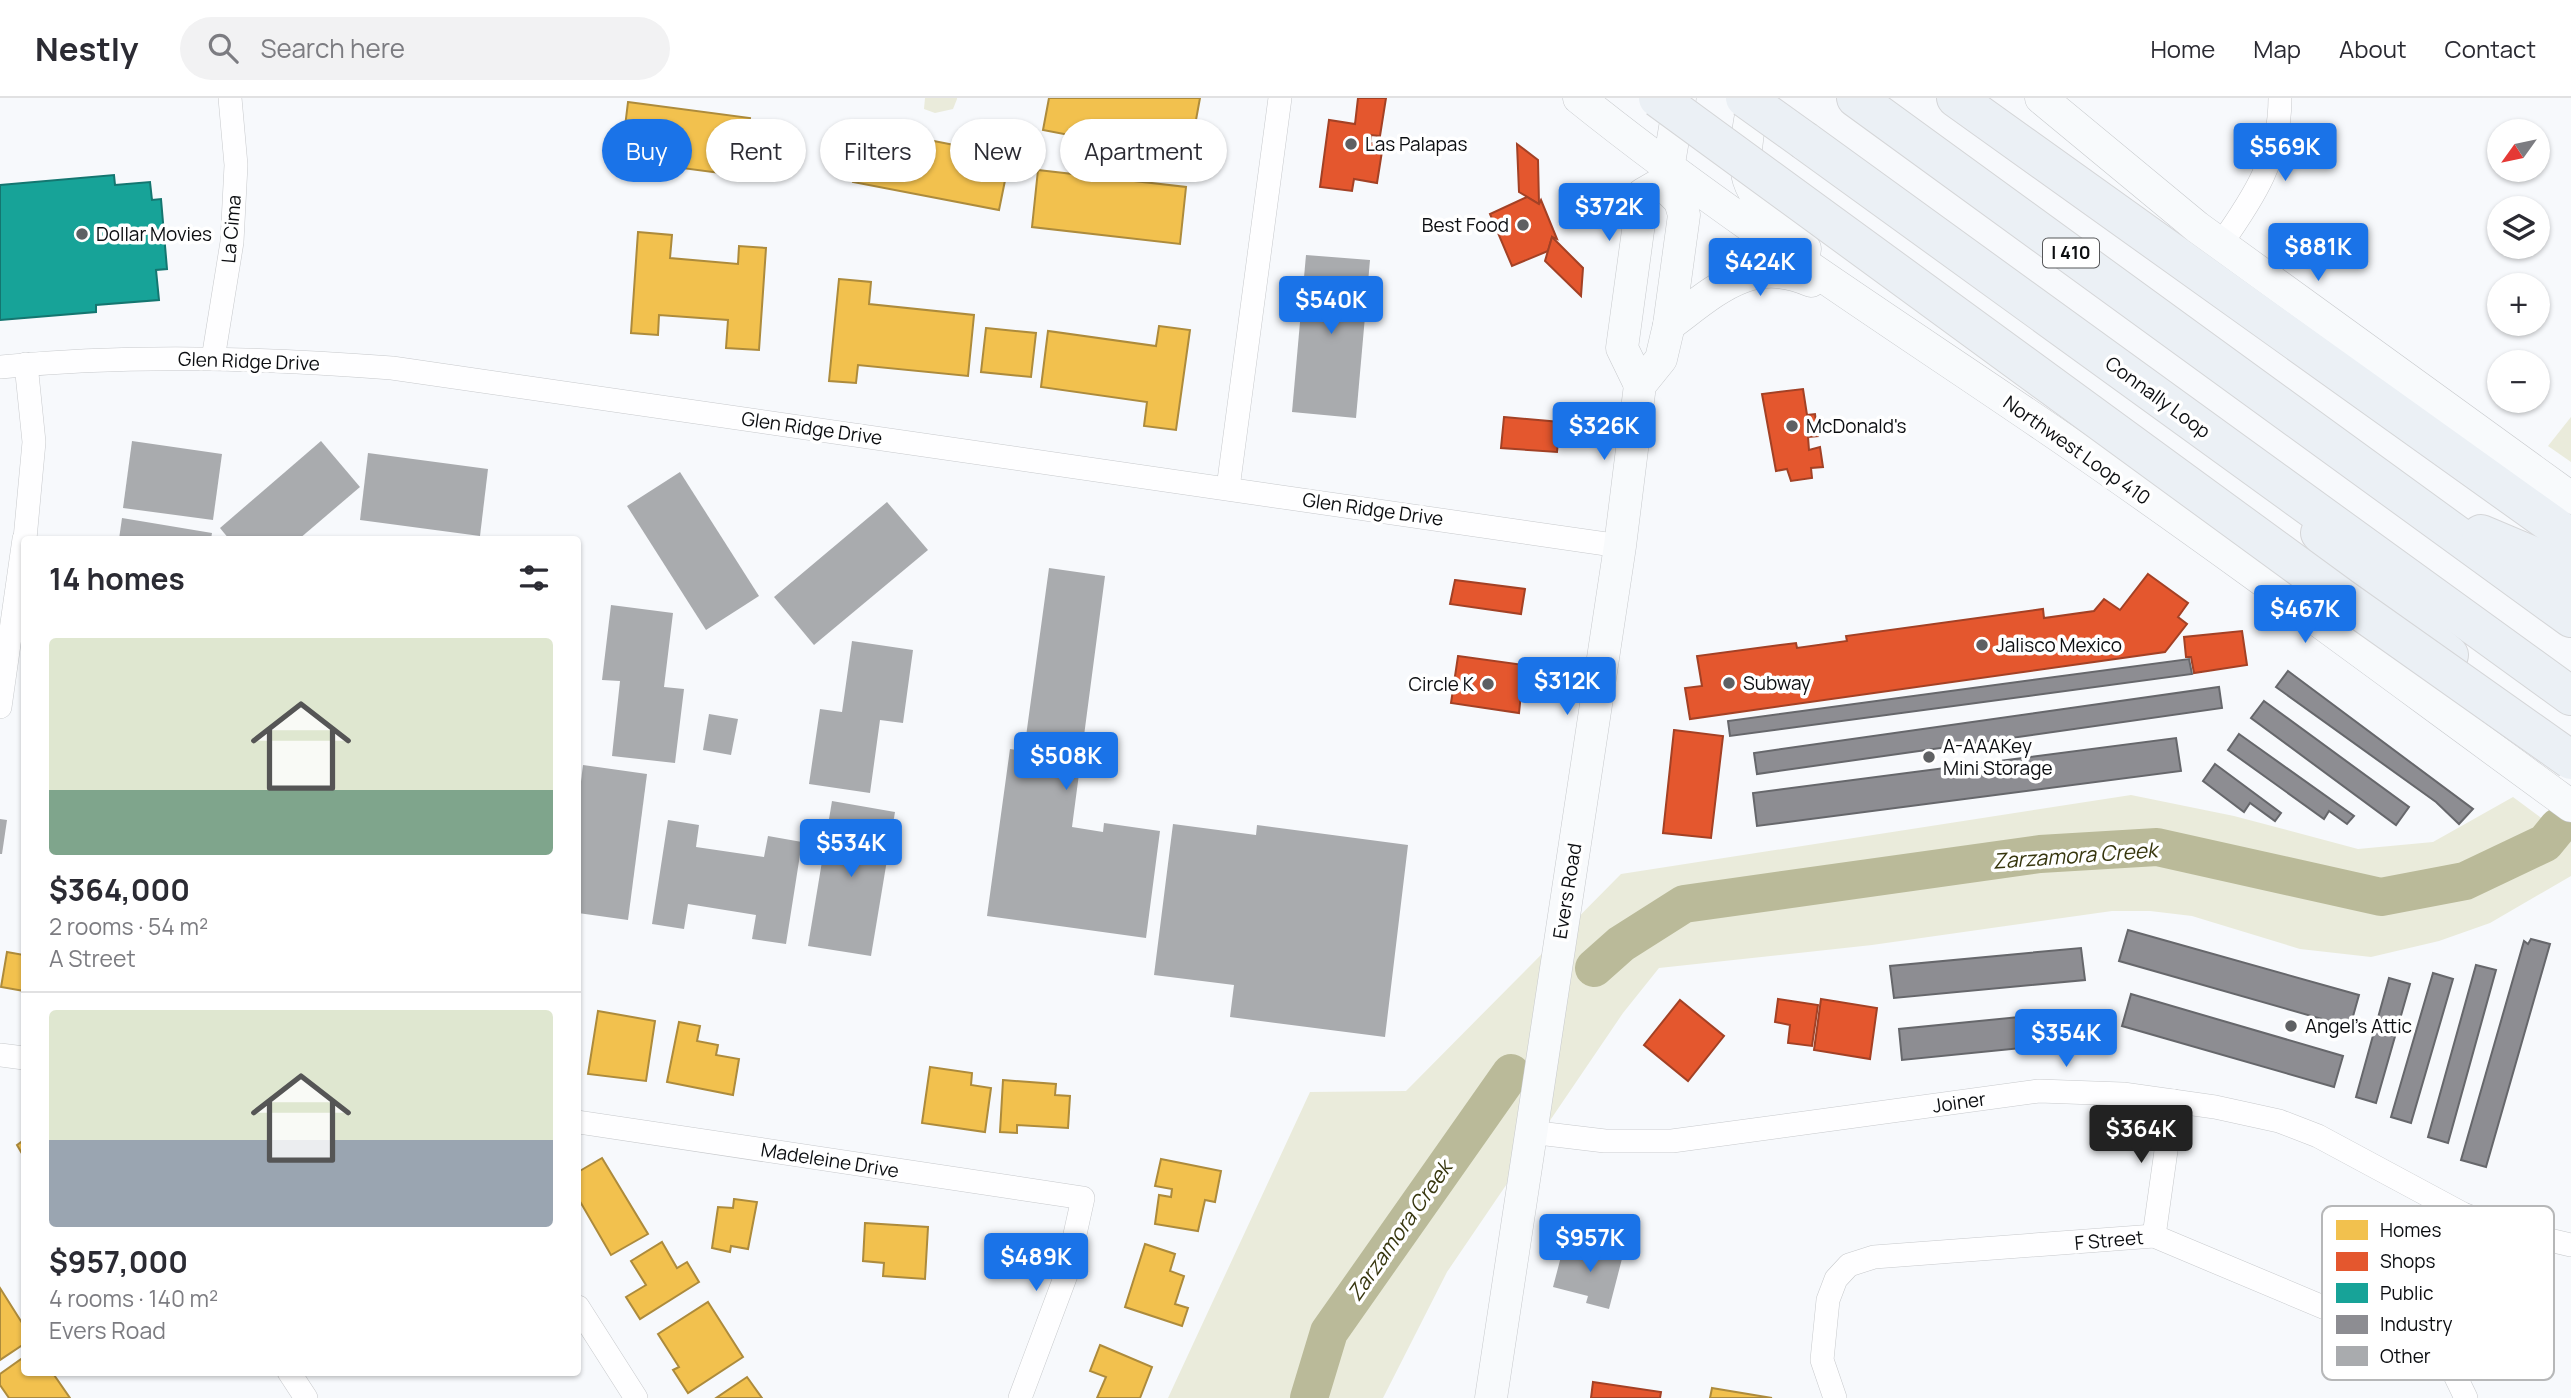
<!DOCTYPE html>
<meta charset="utf-8">
<style>
:root{--surface:#fff;--page:#f2f2f3;--text:#2b2b33;--muted:#7c7c81;--line:#e1e1e2;--accent:#1a73e8}
body{margin:0;font-family:Manrope,sans-serif;background:var(--page);color:var(--text);height:100vh;display:flex;flex-direction:column;font-size:26px;white-space:nowrap}
*{box-sizing:border-box;margin:0}
p{font-size:23px;color:var(--muted)}
.icon{flex:none;width:38px;height:38px;fill:none;stroke:currentColor;stroke-width:2;stroke-linecap:round;stroke-linejoin:round}
.map{position:relative;flex:1;overflow:hidden}
.sheet{position:absolute;left:21px;top:438px;width:560px;height:840px;display:flex;flex-direction:column;background:var(--surface);border-radius:7px;box-shadow:0 2px 5px #0004}
.sheet>*{flex:none}
.hud{position:absolute;left:602px;top:21px;width:665px;height:63px;display:flex;gap:14px}
.needle{width:46px;rotate:237deg}
.buttons{position:absolute;left:2487px;top:21px;display:grid;gap:14px}
.buttons a{display:grid;place-items:center;width:63px;height:63px;border-radius:50%;background:var(--surface);box-shadow:0 2px 5px #0004;font-size:35px}
.price{position:absolute;translate:-50% -60px;padding:0 16px;border-radius:7px;background:var(--accent);color:#fff;font-size:23px;line-height:46px;filter:drop-shadow(0 2px 4px #0008)}
.price::after{content:'';position:absolute;left:50%;top:42px;width:21px;height:16px;margin-left:-10px;background:inherit;clip-path:polygon(0 0,100% 0,50% 100%)}
.price.current{background:#222;color:#fff}
ul{padding:0;list-style:none}
li{display:grid;align-content:center;gap:14px;height:371px;padding:0 28px}
li+li{border-top:2px solid var(--line)}
li span{display:grid;place-items:center;height:217px;border-radius:7px;color:#555}
li>.icon{margin-inline-start:auto}
span .icon{width:126px;height:126px;fill:#fffc;stroke-width:1}
li b{font-size:30px}
h2{display:flex;justify-content:space-between;align-items:center;height:84px;padding:0 28px;font-size:30px}
.pill{padding:0 24px;border-radius:32px;background:var(--surface);box-shadow:0 2px 5px #0004;font-size:24px;line-height:63px}
.pill.current{background:var(--accent);color:#fff}
header{display:flex;align-items:center;gap:42px;box-sizing:border-box;height:98px;padding:0 35px;background:var(--surface);border-bottom:2px solid var(--line)}
header strong{font-size:33px}
nav{display:flex;gap:38px;margin-inline-start:auto;font-size:24px}
.search{width:490px;height:63px;background:var(--page);display:flex;align-items:center;gap:18px;box-sizing:border-box;padding:0 24px;border-radius:38px;color:var(--muted);font-size:26px}
.map>svg:first-child{display:block}
</style>
<header>
<strong>Nestly</strong>
<div class="search"><svg class="icon" aria-label="search" viewBox="0 0 24 24"><circle cx="10" cy="10" r="6"/><path d="M15 15l6 6"/></svg>Search here</div>
<nav><a>Home</a><a>Map</a><a>About</a><a>Contact</a></nav>
</header>
<div class="map">
<svg width="2571" height="1300" viewBox="0 0 2571 1300">
<rect width="100%" height="100%" fill="#f7f9fc"/>
<g fill="#eaebdb">
<polygon points="925,0 957,0 957,1 953,11 935,15 924,11"/>
<polygon points="2571,319 2571,364 2548,348"/>
<polygon points="2131,697 2234,718 2358,751 2433,744 2513,699 2571,742 2571,778 2490,825 2439,843 2371,859 2300,851 2192,818 2150,813 2112,813 1872,847 1659,870 1623,915 1447,1174 1383,1300 1168,1300 1310,994 1406,993 1621,776"/>
</g>
<g fill="#f2c14e" stroke="#ad8b3c" stroke-width="2">
<polygon points="1049,0 1200,0 1189,60 1043,32"/>
<polygon points="628,4 750,20 749,29 772,32 766,81 621,62"/>
<polygon points="863,29 1010,58 999,112 853,84"/>
<polygon points="1038,72 1186,89 1180,146 1032,129"/>
<polygon points="638,134 672,137 670,160 738,166 739,148 766,150 759,252 726,250 728,222 659,217 658,237 631,235"/>
<polygon points="839,181 871,184 869,206 974,217 968,278 858,267 856,285 829,283"/>
<polygon points="1159,228 1190,232 1176,332 1144,328 1147,304 1041,289 1048,233 1156,248"/>
<polygon points="986,230 1036,235 1031,279 981,274"/>
<polygon points="7,854 24,857 24,893 1,889"/>
<polygon points="598,913 655,923 646,983 588,976"/>
<polygon points="679,924 700,928 697,943 718,947 716,957 739,961 733,997 667,984"/>
<polygon points="930,969 972,975 971,987 991,990 985,1034 922,1025"/>
<polygon points="1003,982 1056,986 1055,997 1070,998 1068,1030 1017,1027 1017,1035 1000,1034"/>
<polygon points="24,1042 24,1059 17,1047"/>
<polygon points="602,1060 648,1136 611,1157 578,1100 578,1074"/>
<polygon points="1161,1061 1221,1073 1215,1104 1205,1102 1198,1133 1155,1126 1159,1097 1171,1099 1172,1091 1155,1088"/>
<polygon points="734,1101 757,1104 748,1151 731,1148 730,1154 712,1150 718,1109 733,1110"/>
<polygon points="865,1125 928,1129 925,1181 883,1178 884,1165 863,1163"/>
<polygon points="662,1144 677,1170 687,1164 699,1184 640,1221 626,1199 646,1187 631,1163"/>
<polygon points="1145,1146 1175,1156 1170,1173 1184,1178 1175,1206 1188,1210 1182,1228 1125,1209"/>
<polygon points="0,1190 24,1228 24,1246 0,1262"/>
<polygon points="708,1204 743,1259 688,1295 673,1272 679,1269 658,1236"/>
<polygon points="1100,1247 1152,1269 1140,1300 1097,1300 1106,1279 1090,1273"/>
<polygon points="24,1259 24,1274 52,1274 70,1300 9,1300 0,1287 0,1276"/>
<polygon points="747,1279 762,1300 716,1300"/>
<polygon points="1712,1290 1772,1300 1710,1300"/>
</g>
<g fill="#e4572e" stroke="#a34125" stroke-width="2">
<polygon points="1358,0 1386,0 1380,38 1371,37 1370,45 1383,47 1377,85 1354,81 1352,93 1320,89 1329,22 1355,26"/>
<polygon points="1517,46 1538,62 1539,106 1519,94"/>
<polygon points="1527,99 1539,106 1541,102 1557,141 1552,139 1548,153 1512,168 1490,116"/>
<polygon points="1552,139 1583,170 1581,198 1545,163"/>
<polygon points="1803,291 1807,317 1815,316 1818,338 1808,339 1809,352 1820,349 1823,369 1811,370 1812,380 1791,383 1787,371 1776,373 1762,296"/>
<polygon points="1504,319 1560,324 1557,354 1501,350"/>
<polygon points="2148,476 2188,505 2178,519 2187,526 2165,554 1690,621 1685,590 1702,588 1697,558 1796,545 1797,550 1847,543 1846,538 2043,511 2044,520 2094,513 2104,501 2120,512"/>
<polygon points="1455,482 1525,491 1521,516 1450,506"/>
<polygon points="2242,533 2247,567 2194,575 2191,559 2186,559 2184,539"/>
<polygon points="1458,558 1524,567 1519,615 1451,605"/>
<polygon points="1674,632 1723,638 1711,740 1663,735"/>
<polygon points="1778,901 1818,907 1812,948 1788,945 1790,927 1775,924"/>
<polygon points="1821,901 1877,910 1870,961 1814,952"/>
<polygon points="1680,902 1724,938 1688,983 1644,947"/>
<polygon points="1593,1284 1661,1294 1660,1300 1591,1300"/>
</g>
<polygon fill="#17a398" stroke="#147670" stroke-width="2" points="114,77 115,87 150,84 152,102 161,101 167,171 156,172 159,202 96,207 96,214 0,222 0,87"/>
<g fill="#8d8d92" stroke="#66676b" stroke-width="2">
<polygon points="2189,561 2192,576 1730,638 1728,623"/>
<polygon points="2288,573 2473,711 2459,726 2436,704 2276,589"/>
<polygon points="2219,589 2222,610 1757,676 1754,655"/>
<polygon points="2264,603 2409,709 2396,727 2251,620"/>
<polygon points="2239,636 2354,718 2347,726 2329,713 2324,721 2228,652"/>
<polygon points="2176,640 2181,673 1757,728 1753,695"/>
<polygon points="2215,666 2281,715 2275,723 2250,705 2244,714 2203,683"/>
<polygon points="2128,832 2359,897 2350,929 2119,863"/>
<polygon points="2531,841 2550,846 2486,1069 2461,1062 2524,843 2528,846"/>
<polygon points="2081,850 2085,882 1894,900 1890,868"/>
<polygon points="2476,867 2496,872 2448,1045 2428,1039"/>
<polygon points="2433,875 2453,881 2411,1025 2391,1019"/>
<polygon points="2389,880 2410,886 2376,1005 2356,999"/>
<polygon points="2131,896 2343,958 2334,989 2122,928"/>
<polygon points="2090,912 2093,943 1902,962 1899,931"/>
</g>
<g fill="none" stroke-linecap="round" stroke-linejoin="round">
<g stroke="#baba99" stroke-width="38">
<polyline points="1594,870 1621,846 1684,806 2040,756 2157,749 2381,799 2465,783 2545,745 2558,729"/>
<polyline points="1309,1300 1329,1234 1511,975"/>
</g>
</g>
<g fill="#a9abae">
<polygon points="1306,157 1370,162 1356,320 1292,314"/>
<polygon points="132,343 222,356 213,422 123,410"/>
<polygon points="321,343 360,389 299,441 229,441 220,430"/>
<polygon points="368,355 488,371 480,438 360,422"/>
<polygon points="680,374 759,498 706,532 627,408"/>
<polygon points="887,404 928,452 814,547 774,499"/>
<polygon points="122,420 212,435 211,441 119,441"/>
<polygon points="1049,470 1105,478 1072,729 1103,734 1104,725 1160,733 1146,840 987,818 1010,651 1024,653"/>
<polygon points="611,507 673,515 664,589 684,591 675,665 612,658 620,583 602,582"/>
<polygon points="852,543 913,552 903,625 880,622 870,695 809,686 820,611 842,614"/>
<polygon points="709,616 738,621 731,657 703,652"/>
<polygon points="583,667 647,676 628,822 578,815 578,708"/>
<polygon points="832,703 895,714 871,858 808,848"/>
<polygon points="0,721 7,722 2,756 0,756"/>
<polygon points="668,722 699,727 696,749 764,759 768,738 802,744 786,846 752,841 756,817 688,806 684,831 652,826"/>
<polygon points="1173,726 1256,737 1257,727 1408,747 1385,939 1230,919 1234,887 1154,877"/>
<polygon points="1594,1145 1624,1153 1609,1211 1586,1205 1588,1198 1553,1189 1563,1151 1590,1158"/>
</g>
<g fill="none" stroke-linecap="round" stroke-linejoin="round">
<g stroke="#c7c9cc" stroke-width="24">
<g id="street">
<path d="M2221,146C2254,99 2280,60 2280,0"/>
<polyline points="213,261 232,144 236,67 230,0"/>
<path d="M0,269C131,256 261,260 392,270L1620,448"/>
<polyline points="1228,390 1280,0"/>
<polyline points="25,441 34,344 26,266"/>
<polyline points="0,609 24,441"/>
<polyline points="0,957 24,960"/>
<polyline points="578,1024 1083,1100 1066,1177 1020,1300"/>
<polyline points="1530,1034 1605,1043 1672,1043 2039,993 2123,996 2215,1009 2279,1023 2318,1038 2463,1116 2502,1131 2571,1147"/>
<polyline points="2154,1138 2173,1003"/>
<polyline points="578,1209 636,1300"/>
<polyline points="289,1274 306,1300"/>
<polyline points="1835,1300 1822,1262 1828,1202 1836,1181 1849,1167 1874,1159 2154,1138 2435,1256 2452,1271 2466,1300"/>
</g>
</g>
<g stroke="#c7c9cc" stroke-width="33">
<g id="secondary">
<path d="M1579,0C1737,127 1908,234 2075,349C2243,465 2406,588 2571,708"/>
<path d="M1754,0C1737,89 1743,88 1805,151"/>
<polyline points="2041,0 2197,129 2571,400"/>
<path d="M1669,227C1715,193 1751,156 1811,183"/>
<polyline points="1640,287 1622,250 1643,96 1662,85 1668,71 1680,0"/>
<polyline points="1491,1300 1620,448 1640,287 1661,261 1669,227 1684,117 1680,103 1662,85"/>
</g>
</g>
<g stroke="#d5d6d8" stroke-width="40">
<g id="highway">
<polyline points="1856,0 2571,520"/>
<polyline points="1956,0 2571,440"/>
<polyline points="1805,43 2571,598"/>
<polyline points="2320,435 2362,483 2449,557"/>
<polyline points="2481,436 2538,460 2571,480"/>
</g>
</g>
<use href="#street" stroke="#fefeff" stroke-width="23"/>
<use href="#secondary" stroke="#f8fafc" stroke-width="32"/>
<use href="#highway" stroke="#ebf0f5" stroke-width="38"/>
<g stroke="#d5d6d8" stroke-width="40" stroke-linecap="butt">
<g id="highway-bridge">
<polyline points="1658,0 2342,500 2571,662"/>
<polyline points="1745,0 1805,43"/>
</g>
</g>
<use href="#highway-bridge" stroke="#ebf0f5" stroke-width="38"/>
</g>
<g fill="#5e6063" stroke="#fff" stroke-width="2.5">
<circle cx="1351" cy="46" r="7"/>
<circle cx="1523" cy="127" r="7"/>
<circle cx="82" cy="136" r="7"/>
<circle cx="1792" cy="328" r="7"/>
<circle cx="1982" cy="547" r="7"/>
<circle cx="1729" cy="585" r="7"/>
<circle cx="1488" cy="586" r="7"/>
<circle cx="1929" cy="659" r="7"/>
<circle cx="2291" cy="928" r="7"/>
</g>
<g text-anchor="middle" stroke-width="7" stroke-linejoin="round" paint-order="stroke">
<rect fill="#fff" stroke="#555658" stroke-width="2" x="2043" y="140.5" width="56" height="29" rx="5"/>
<g font-size="18" font-weight="bold" fill="#0c0e11">
<text x="2071" y="161">I 410</text>
</g>
<g font-size="19" fill="#0c0e11" stroke="#fff" text-anchor="start">
<text x="1365" y="53">Las Palapas</text>
<text x="1509" y="134" text-anchor="end">Best Food</text>
<text x="96" y="143">Dollar Movies</text>
<text x="1806" y="335">McDonald's</text>
<text x="1996" y="554">Jalisco Mexico</text>
<text x="1743" y="592">Subway</text>
<text x="1474" y="593" text-anchor="end">Circle K</text>
<text x="1943" y="655">A-AAAKey<tspan x="1943" dy="22">Mini Storage</tspan></text>
<text x="2305" y="935">Angel's Attic</text>
</g>
<g font-size="19" fill="#0c0e11" stroke="#fff">
<text transform="translate(231 131) rotate(-85)" y="7">La Cima</text>
<text transform="translate(249 263) rotate(2)" y="7">Glen Ridge Drive</text>
<text transform="translate(2158 299) rotate(36)" y="7">Connally Loop</text>
<text transform="translate(812 330) rotate(8)" y="7">Glen Ridge Drive</text>
<text transform="translate(2077 352) rotate(35)" y="7">Northwest Loop 410</text>
<text transform="translate(1373 411) rotate(8)" y="7">Glen Ridge Drive</text>
<text transform="translate(1567 793) rotate(-81)" y="7">Evers Road</text>
<text transform="translate(1959 1004) rotate(-8)" y="7">Joiner</text>
<text transform="translate(830 1062) rotate(9)" y="7">Madeleine Drive</text>
<text transform="translate(2109 1142) rotate(-5)" y="7">F Street</text>
</g>
<g font-size="21" font-style="italic" fill="#37360e" stroke="#fff">
<text transform="translate(2075 758) rotate(-4)" y="7">Zarzamora Creek</text>
<text transform="translate(1400 1133) rotate(-55)" y="7">Zarzamora Creek</text>
</g>
</g>
<rect x="2322" y="1108" width="232" height="174" rx="10" fill="#fff" stroke="#b6b7b8" stroke-width="2"/>
<rect x="2336" y="1122" width="32" height="20" fill="#f2c14e"/>
<rect x="2336" y="1154" width="32" height="19" fill="#e4572e"/>
<rect x="2336" y="1185" width="32" height="20" fill="#17a398"/>
<rect x="2336" y="1217" width="32" height="19" fill="#8d8d92"/>
<rect x="2336" y="1248" width="32" height="20" fill="#a9abae"/>
<g font-size="19" fill="#0c0e11">
<text x="2380" y="1139">Homes</text>
<text x="2380" y="1170">Shops</text>
<text x="2380" y="1202">Public</text>
<text x="2380" y="1233">Industry</text>
<text x="2380" y="1265">Other</text>
</g>
</svg>
<div class="buttons">
<a><svg class="needle" viewBox="-14 -14 28 28"><path d="M0-13l5 13h-10z" fill="#e53935"/><path d="M0 13l5-13h-10z" fill="#7c7c81"/></svg></a>
<a><svg class="icon" aria-label="layers" viewBox="0 0 24 24"><path d="M12 4l9 5-9 5-9-5zM3 14l9 5 9-5"/></svg></a>
<a>+</a>
<a>−</a>
</div>
<b class="price" style="left:2285px;top:85px">$569K</b>
<b class="price" style="left:1609px;top:145px">$372K</b>
<b class="price" style="left:2318px;top:185px">$881K</b>
<b class="price" style="left:1760px;top:200px">$424K</b>
<b class="price" style="left:1331px;top:238px">$540K</b>
<b class="price" style="left:1604px;top:364px">$326K</b>
<b class="price" style="left:2305px;top:547px">$467K</b>
<b class="price" style="left:1567px;top:619px">$312K</b>
<b class="price" style="left:1066px;top:694px">$508K</b>
<b class="price" style="left:851px;top:781px">$534K</b>
<b class="price" style="left:2066px;top:971px">$354K</b>
<b class="price current" style="left:2141px;top:1067px">$364K</b>
<b class="price" style="left:1590px;top:1176px">$957K</b>
<b class="price" style="left:1036px;top:1195px">$489K</b>
<div class="hud">
<a class="pill current">Buy</a>
<a class="pill">Rent</a>
<a class="pill">Filters</a>
<a class="pill">New</a>
<a class="pill">Apartment</a>
</div>
<section class="sheet">
<h2>14 homes<svg class="icon" aria-label="filters" viewBox="0 0 24 24"><path d="M4 7h16M4 17h16"/><circle cx="9" cy="7" r="2"/><circle cx="15" cy="17" r="2"/></svg></h2>
<ul>
<li><span style="background:linear-gradient(#dfe7d0 70%,#7fa58c 0)"><svg class="icon" aria-label="home" viewBox="0 0 24 24"><path d="M3 11l9-7 9 7M6 9v11h12V9"/></svg></span><div><b>$364,000</b><p>2 rooms · 54 m²</p><p>A Street</p></div></li>
<li><span style="background:linear-gradient(#dfe7d0 60%,#9aa5b1 0)"><svg class="icon" aria-label="home" viewBox="0 0 24 24"><path d="M3 11l9-7 9 7M6 9v11h12V9"/></svg></span><div><b>$957,000</b><p>4 rooms · 140 m²</p><p>Evers Road</p></div></li>
</ul>
</section>
</div>
